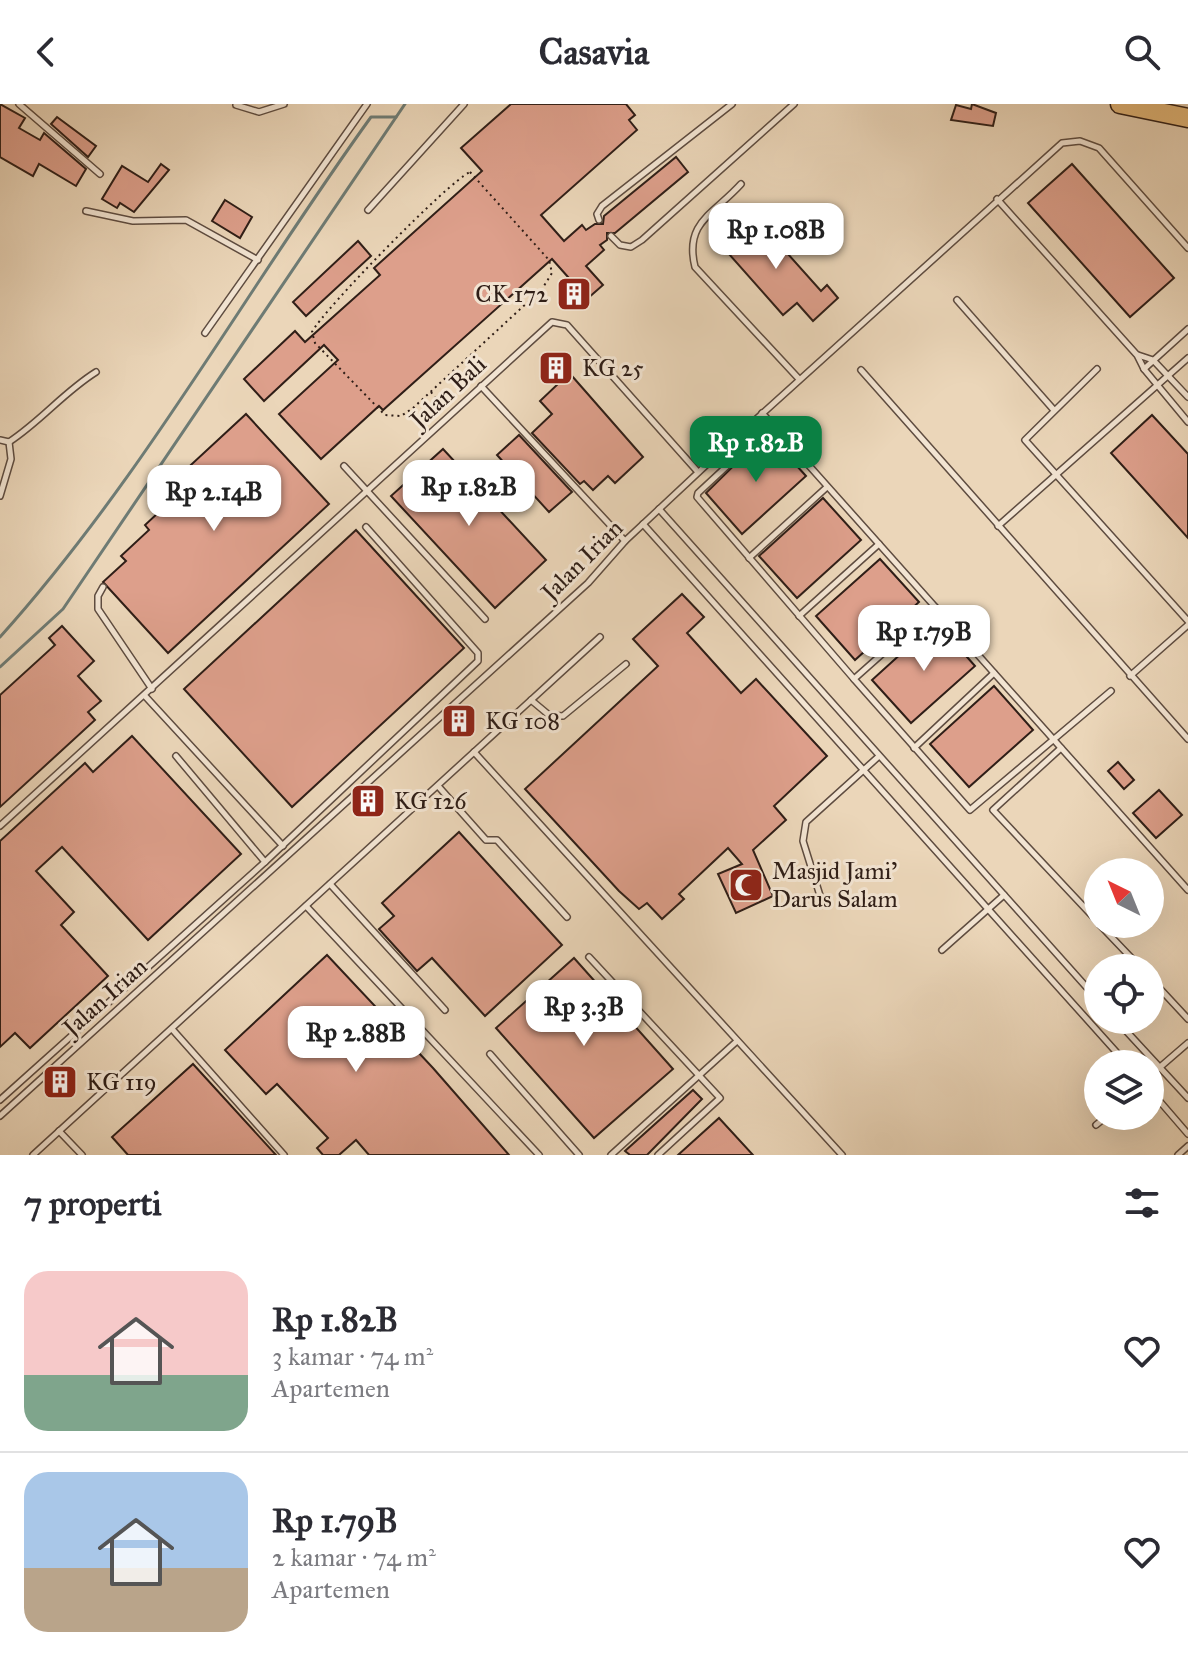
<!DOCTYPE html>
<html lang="id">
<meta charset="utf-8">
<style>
:root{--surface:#fff;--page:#f2f2f3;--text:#2b2b33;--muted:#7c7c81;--line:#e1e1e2;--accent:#0b8043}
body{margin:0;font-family:"IM FELL Great Primer",serif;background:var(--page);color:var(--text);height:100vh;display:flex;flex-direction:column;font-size:30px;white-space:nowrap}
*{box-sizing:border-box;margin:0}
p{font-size:26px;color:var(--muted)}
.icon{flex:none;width:44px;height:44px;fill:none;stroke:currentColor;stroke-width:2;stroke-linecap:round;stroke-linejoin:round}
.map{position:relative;height:1051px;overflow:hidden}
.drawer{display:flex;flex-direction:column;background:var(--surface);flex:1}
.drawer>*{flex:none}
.needle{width:52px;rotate:317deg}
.fabs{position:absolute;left:1084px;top:754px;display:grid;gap:16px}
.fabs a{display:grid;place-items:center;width:80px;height:80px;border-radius:50%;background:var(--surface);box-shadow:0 8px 32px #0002;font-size:40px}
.price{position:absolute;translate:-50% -68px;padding:0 18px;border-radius:16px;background:#fff;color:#222;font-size:26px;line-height:52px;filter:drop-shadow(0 2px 4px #0008)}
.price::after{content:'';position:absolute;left:50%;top:48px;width:24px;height:18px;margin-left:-12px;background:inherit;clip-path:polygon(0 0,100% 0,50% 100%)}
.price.selected{background:var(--accent);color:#fff}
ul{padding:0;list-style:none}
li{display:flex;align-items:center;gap:24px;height:200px;padding:0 24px}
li+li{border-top:2px solid var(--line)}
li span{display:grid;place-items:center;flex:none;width:224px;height:160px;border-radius:24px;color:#555}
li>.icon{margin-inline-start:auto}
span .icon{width:96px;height:96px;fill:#fffc;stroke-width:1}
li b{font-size:34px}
h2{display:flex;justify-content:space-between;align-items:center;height:96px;padding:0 24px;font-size:34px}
header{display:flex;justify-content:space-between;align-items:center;height:104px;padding:0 24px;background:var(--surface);font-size:36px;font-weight:700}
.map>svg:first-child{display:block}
</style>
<header><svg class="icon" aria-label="back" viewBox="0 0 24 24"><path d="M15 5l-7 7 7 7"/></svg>Casavia<svg class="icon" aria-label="search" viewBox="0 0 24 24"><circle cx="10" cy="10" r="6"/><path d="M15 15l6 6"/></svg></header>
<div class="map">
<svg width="1188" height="1051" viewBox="0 0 1188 1051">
<rect width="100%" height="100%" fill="#ebd6b9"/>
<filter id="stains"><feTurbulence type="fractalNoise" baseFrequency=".0025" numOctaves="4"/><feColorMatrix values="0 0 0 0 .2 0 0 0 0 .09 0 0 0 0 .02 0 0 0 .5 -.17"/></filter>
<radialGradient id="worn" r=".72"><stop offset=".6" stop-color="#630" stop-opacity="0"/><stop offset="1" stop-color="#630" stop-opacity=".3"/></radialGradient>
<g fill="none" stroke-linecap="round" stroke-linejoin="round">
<g stroke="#6e7b74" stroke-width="3">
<path d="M0,533C143,374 246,186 371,13H396"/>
<polyline points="0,563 63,505 405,0"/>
</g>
</g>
<g fill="#dd9f8b" stroke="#2f1e17" stroke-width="2">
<polygon points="0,0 25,14 19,24 40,36 44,29 86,65 76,82 39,60 33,72 0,53"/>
<polygon points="511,0 626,0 635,11 629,16 637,26 541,111 564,137 582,121 586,126 595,120 603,120 604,112 676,53 688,68 615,129 607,129 607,136 600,141 604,146 586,162 603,181 587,195 583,190 574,198 567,190 576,182 552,155 383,306 379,302 321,355 279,310 338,256 324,241 264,297 244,275 295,227 305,238 380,171 374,164 482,67 461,44"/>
<polygon points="972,0 996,9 993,22 951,16 956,1 971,5"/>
<polygon points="57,13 96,42 88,53 51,20"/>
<polygon points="161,60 169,66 134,108 120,99 117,104 102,95 122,62 148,78"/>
<polygon points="1072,60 1174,174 1130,213 1028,99"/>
<polygon points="225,96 252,113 240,134 212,117"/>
<polygon points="754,112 821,187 827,181 838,194 813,217 797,199 783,211 721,141"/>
<polygon points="358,137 371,152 306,212 293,198"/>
<polygon points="558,256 643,353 615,379 608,372 593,386 584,377 580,380 532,329 552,310 540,297 559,279 548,266"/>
<polygon points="246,310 329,400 168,549 103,478 126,457 121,452 149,426 145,421 188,381 180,371"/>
<polygon points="1152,311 1188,350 1188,434 1111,349"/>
<polygon points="767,329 806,372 742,430 706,389"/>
<polygon points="519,331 572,388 549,408 497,351"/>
<polygon points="443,345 546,456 495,504 391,392"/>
<polygon points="823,394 861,436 797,494 759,452"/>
<polygon points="356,426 464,544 292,703 184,585"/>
<polygon points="880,455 919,498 855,556 816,512"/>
<polygon points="682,490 704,513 687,529 741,589 756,575 827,652 774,702 786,716 753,746 773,792 736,809 718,770 742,760 728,744 679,790 684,795 662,815 647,799 639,805 619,787 525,685 658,562 633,535"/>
<polygon points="936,518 975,562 911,619 872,576"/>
<polygon points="62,522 94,557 78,572 101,597 88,608 95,616 0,703 0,591 55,541 49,534"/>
<polygon points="994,582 1033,626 969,683 930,640"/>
<polygon points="132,632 241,750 148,836 62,743 36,767 74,808 61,821 108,872 30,944 15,929 0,943 0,737 85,659 93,668"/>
<polygon points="1118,658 1134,676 1124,685 1108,667"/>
<polygon points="1159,686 1182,711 1156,734 1133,709"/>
<polygon points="459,728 562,841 485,912 432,854 417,867 379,825 394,812 382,799"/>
<polygon points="327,851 433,964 509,1051 369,1051 356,1036 339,1051 323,1051 317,1044 328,1034 277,980 266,990 225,946"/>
<polygon points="574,854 673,965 594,1034 496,924"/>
<polygon points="193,960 276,1051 128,1051 112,1033"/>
<polygon points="693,986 702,995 647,1051 630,1051 625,1047"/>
<polygon points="719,1014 753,1051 678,1051"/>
</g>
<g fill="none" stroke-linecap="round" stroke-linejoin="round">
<g stroke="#5e4c40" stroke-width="8">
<g id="service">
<polyline points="19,0 100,70"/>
<polyline points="236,1 259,8 284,0"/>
<path d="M741,80C714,110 684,118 695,163L799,275"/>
<polyline points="997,95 1137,251 1144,265 1188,318"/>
<polyline points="368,106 464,0"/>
<polyline points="86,107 133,117 186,116 258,156"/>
<polyline points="599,116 597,110 602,102 732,0"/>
<polyline points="611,132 620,141 631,143 642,136 794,0"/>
<polyline points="957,196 1053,305"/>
<polyline points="205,229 367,0"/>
<polyline points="1138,251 1153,256 1188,293"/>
<polyline points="1097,265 1025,336 1188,517"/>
<polyline points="1144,265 1188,225"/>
<polyline points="861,266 1188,635"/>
<polyline points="481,282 625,437"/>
<polyline points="762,309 1188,786"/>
<path d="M0,336L9,338C41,317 64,288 96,268"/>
<polyline points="733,336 741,349 698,389 697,393 854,575"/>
<polyline points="344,362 485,515"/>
<polyline points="0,392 11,355 9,338"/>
<polyline points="659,405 1098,896"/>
<polyline points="643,420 1127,960"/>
<polyline points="998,422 1188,254"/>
<polyline points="749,454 827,383"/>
<polyline points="103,483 98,492 98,505 152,585"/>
<polyline points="935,503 854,575 970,706 1111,587"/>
<polyline points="799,512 879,440"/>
<polyline points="1130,572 1188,521"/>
<polyline points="145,592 283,742"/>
<polyline points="531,596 549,611 563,612 626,560"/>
<polyline points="914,644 994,569"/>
<polyline points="1061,644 993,706 1098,818"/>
<polyline points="474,648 842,1051"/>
<polyline points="176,652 265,758"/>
<polyline points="438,682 486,736 497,736 567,813"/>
<polyline points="0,722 552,218 567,221 698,368"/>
<polyline points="330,780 445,906"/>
<polyline points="822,798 803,737 806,718 878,653"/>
<polyline points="306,802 539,1051"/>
<polyline points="1099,820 1141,864"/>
<polyline points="942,846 1004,791"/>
<polyline points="589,853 720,994 658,1051"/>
<polyline points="1150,874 1188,915"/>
<polyline points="1116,916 1188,994"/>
<polyline points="172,925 284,1051"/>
<polyline points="490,950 579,1051"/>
<polyline points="1159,964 1188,939"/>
<polyline points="1150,986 1188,1030"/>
<polyline points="0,996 265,758 478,557 478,549 366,423"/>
<polyline points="0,1012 588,479 625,437 733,336 1062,39 1080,37 1099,44 1188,144"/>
<polyline points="1096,1021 1107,1012"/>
<polyline points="59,1027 82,1051"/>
<polyline points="33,1051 600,533"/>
<polyline points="611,1051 737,937"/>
<polyline points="1178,1051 1188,1042"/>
</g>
</g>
<g stroke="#2f1e17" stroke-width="21">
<polyline id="trunk" points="1120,0 1188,14"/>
</g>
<g stroke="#2f1e17" stroke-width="2" stroke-dasharray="2 4" stroke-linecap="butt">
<path d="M470,68L549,156L552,169L542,185L413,304L401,312L385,311L315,239L312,228C323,206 449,77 470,68Z"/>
<polyline points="431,288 444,305"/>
</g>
<use href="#service" stroke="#f2e4d2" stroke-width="5"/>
<use href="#trunk" stroke="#e6bb7c" stroke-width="18"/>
</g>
<defs>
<g id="building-square" transform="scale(1.8)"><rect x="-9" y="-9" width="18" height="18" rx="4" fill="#8f2418" stroke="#f2e4d2"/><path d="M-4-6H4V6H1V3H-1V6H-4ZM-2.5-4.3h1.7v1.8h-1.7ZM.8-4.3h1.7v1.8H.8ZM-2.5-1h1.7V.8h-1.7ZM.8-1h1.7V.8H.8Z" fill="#fff"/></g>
<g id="mosque-square" transform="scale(1.8)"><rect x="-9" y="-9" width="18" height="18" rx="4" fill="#8f2418" stroke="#f2e4d2"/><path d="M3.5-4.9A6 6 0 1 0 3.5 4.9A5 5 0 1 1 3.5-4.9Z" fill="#fff"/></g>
</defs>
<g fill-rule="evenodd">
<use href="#building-square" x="574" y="190"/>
<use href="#building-square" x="556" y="264"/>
<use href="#building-square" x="459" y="617"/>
<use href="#building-square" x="368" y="697"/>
<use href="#mosque-square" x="746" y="781"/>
<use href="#building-square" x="60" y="978"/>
</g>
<g text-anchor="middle" stroke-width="6" stroke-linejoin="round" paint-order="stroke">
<g font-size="24" fill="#2f1e17" stroke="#f2e4d2" text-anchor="start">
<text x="548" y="198" text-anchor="end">CK 172</text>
<text x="582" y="272">KG 25</text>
<text x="485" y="625">KG 108</text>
<text x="394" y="705">KG 126</text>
<text x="772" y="775">Masjid Jami'<tspan x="772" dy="28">Darus Salam</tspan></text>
<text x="86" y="986">KG 119</text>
</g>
<g font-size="24" fill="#2f1e17" stroke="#f2e4d2">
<text transform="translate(448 288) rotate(-43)" y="8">Jalan Bali</text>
<text transform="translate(582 456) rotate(-45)" y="8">Jalan Irian</text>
<text transform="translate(105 893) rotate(-42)" y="8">Jalan Irian</text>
</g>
</g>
<rect width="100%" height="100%" filter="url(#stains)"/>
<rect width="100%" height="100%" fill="url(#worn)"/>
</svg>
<div class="fabs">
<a><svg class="needle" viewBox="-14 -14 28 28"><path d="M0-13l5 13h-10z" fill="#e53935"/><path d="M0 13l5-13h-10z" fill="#7c7c81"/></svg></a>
<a><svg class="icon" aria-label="locate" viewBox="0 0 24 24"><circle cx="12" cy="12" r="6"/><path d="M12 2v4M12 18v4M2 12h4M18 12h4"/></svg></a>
<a><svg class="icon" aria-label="layers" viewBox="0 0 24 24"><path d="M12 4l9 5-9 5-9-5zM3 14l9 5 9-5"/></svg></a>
</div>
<b class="price" style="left:776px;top:167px">Rp 1.08B</b>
<b class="price selected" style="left:756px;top:380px">Rp 1.82B</b>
<b class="price" style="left:469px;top:424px">Rp 1.82B</b>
<b class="price" style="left:214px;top:429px">Rp 2.14B</b>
<b class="price" style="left:924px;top:569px">Rp 1.79B</b>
<b class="price" style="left:584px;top:944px">Rp 3.3B</b>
<b class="price" style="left:356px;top:970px">Rp 2.88B</b>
</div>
<section class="drawer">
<h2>7 properti<svg class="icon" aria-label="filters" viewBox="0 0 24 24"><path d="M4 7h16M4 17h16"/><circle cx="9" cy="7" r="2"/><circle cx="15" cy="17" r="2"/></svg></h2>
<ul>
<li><span style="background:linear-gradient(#f6c9c9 65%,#7fa58c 0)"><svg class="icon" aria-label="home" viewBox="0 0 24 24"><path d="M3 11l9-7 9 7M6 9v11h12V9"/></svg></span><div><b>Rp 1.82B</b><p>3 kamar · 74 m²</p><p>Apartemen</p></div><svg class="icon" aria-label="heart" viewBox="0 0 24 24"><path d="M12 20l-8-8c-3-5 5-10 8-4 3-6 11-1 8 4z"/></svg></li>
<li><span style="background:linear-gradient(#a9c7e8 60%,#b9a48a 0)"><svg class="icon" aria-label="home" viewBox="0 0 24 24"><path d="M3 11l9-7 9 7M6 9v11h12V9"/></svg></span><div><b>Rp 1.79B</b><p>2 kamar · 74 m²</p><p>Apartemen</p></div><svg class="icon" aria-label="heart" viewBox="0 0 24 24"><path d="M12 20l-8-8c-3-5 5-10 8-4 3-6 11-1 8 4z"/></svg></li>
</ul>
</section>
